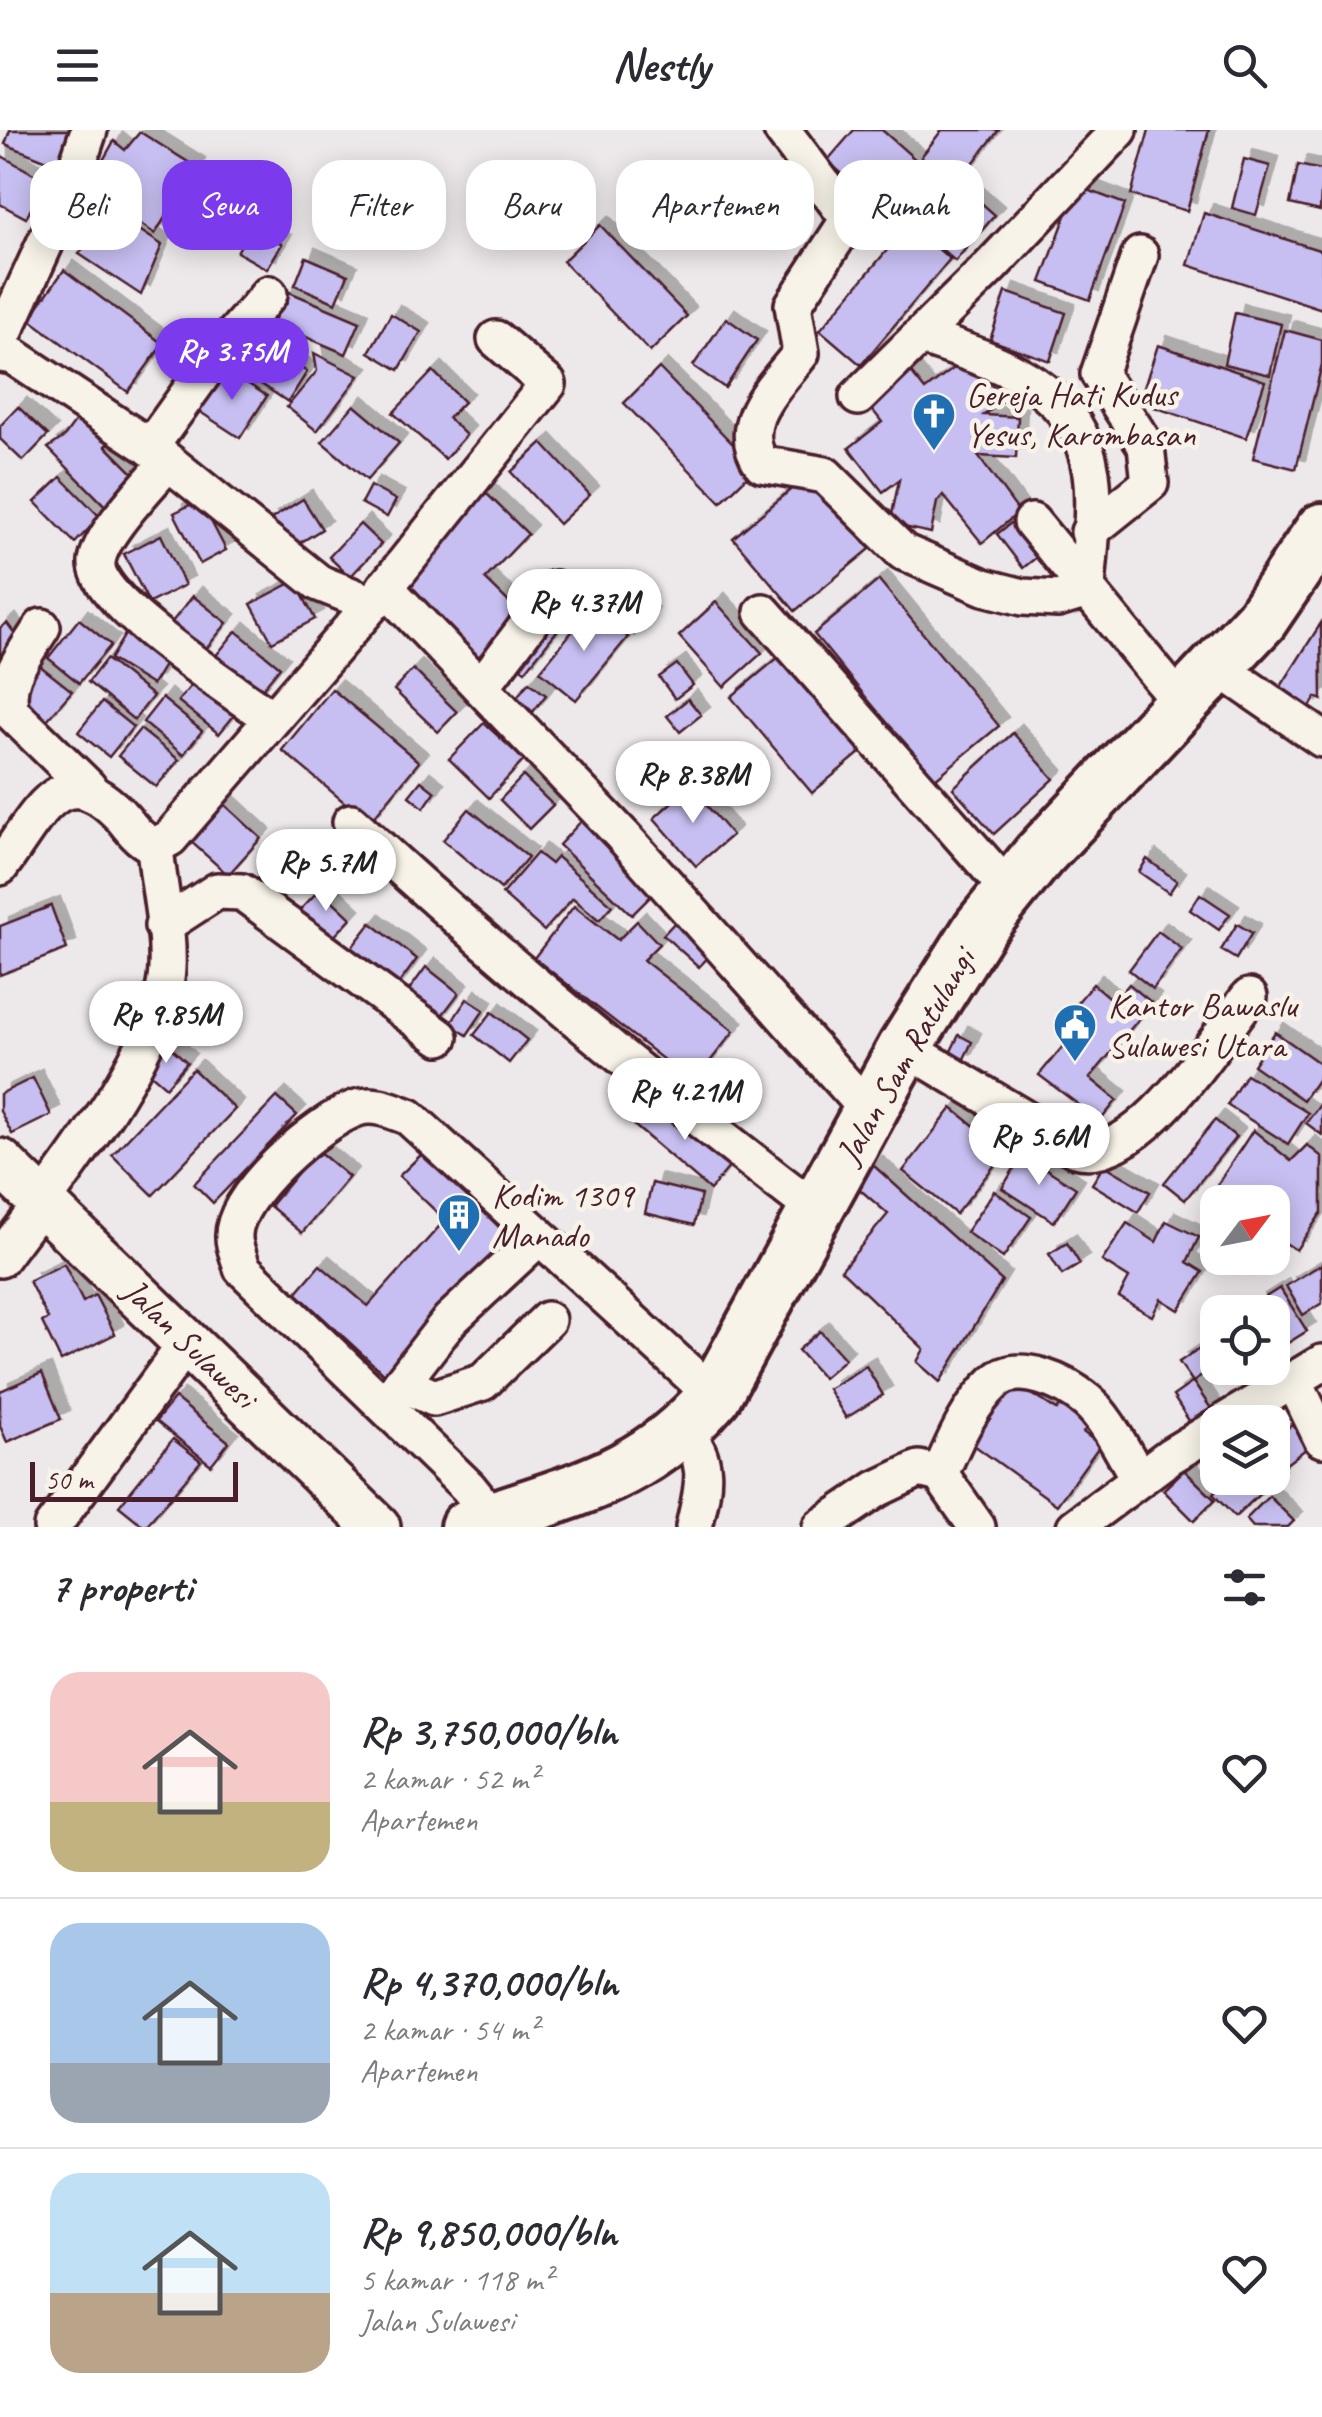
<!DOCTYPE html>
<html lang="id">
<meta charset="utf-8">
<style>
:root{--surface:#fff;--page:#f7f7f7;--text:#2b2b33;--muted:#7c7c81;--line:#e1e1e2;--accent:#7c3aed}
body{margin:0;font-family:Caveat,sans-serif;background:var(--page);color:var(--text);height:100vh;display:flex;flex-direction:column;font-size:38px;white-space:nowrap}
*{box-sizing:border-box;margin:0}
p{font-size:32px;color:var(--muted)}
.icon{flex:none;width:55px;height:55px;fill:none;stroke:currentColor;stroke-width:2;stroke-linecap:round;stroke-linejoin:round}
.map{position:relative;height:1397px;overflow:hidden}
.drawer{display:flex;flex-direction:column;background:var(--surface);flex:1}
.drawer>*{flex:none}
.banner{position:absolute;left:30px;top:30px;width:1262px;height:90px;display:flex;gap:20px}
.needle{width:65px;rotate:58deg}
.controls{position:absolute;left:1200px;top:1055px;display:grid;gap:20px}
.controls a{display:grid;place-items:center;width:90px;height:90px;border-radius:20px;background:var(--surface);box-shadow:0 5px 25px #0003;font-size:50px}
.scale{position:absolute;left:30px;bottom:25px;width:208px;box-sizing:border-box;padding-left:10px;border:5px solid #4a1f2b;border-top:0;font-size:28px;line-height:35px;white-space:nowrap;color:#4a1f2b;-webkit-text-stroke:8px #f7f3e8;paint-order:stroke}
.price{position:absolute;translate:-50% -85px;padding:0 22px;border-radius:35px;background:#fff;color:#222;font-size:32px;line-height:65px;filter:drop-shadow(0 2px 5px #0008)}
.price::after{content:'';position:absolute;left:50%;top:60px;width:30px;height:22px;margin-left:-15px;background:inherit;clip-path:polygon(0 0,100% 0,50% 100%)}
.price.on{background:var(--accent);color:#fff}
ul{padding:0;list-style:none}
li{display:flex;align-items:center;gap:30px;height:250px;padding:0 50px}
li+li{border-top:2px solid var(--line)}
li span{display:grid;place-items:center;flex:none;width:280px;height:200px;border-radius:30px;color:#555}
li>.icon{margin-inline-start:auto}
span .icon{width:120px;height:120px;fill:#fffc;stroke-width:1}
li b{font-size:42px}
h2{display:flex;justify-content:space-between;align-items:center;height:120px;padding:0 50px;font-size:42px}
.chip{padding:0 35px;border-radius:30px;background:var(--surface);box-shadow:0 5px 25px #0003;font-size:35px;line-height:90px}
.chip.on{background:var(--accent);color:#fff}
header{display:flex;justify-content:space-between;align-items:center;height:130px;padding:0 50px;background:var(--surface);font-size:45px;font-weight:700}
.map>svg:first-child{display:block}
</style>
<header><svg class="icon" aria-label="menu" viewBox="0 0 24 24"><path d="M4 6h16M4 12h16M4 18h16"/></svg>Nestly<svg class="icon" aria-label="search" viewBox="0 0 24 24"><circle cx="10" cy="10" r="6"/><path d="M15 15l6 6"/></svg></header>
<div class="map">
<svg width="1322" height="1397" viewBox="0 0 1322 1397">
<defs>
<filter id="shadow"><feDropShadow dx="9" dy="-9" stdDeviation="0" flood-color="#0004"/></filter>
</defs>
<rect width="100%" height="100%" fill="#ede9ea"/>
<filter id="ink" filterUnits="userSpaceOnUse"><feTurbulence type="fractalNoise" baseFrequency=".01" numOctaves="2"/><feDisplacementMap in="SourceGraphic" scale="20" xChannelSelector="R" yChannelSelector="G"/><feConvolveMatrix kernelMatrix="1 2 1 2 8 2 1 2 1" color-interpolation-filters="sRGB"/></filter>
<g filter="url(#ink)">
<g fill="#c7bff1" stroke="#4a1f2b" stroke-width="2.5" filter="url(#shadow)">
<polygon points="10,0 71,0 57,35 5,14"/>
<polygon points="854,0 882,0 916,30 878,74 827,31"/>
<polygon points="942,0 999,0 956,55 921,27"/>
<polygon points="1149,0 1209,0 1187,81 1131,65"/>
<polygon points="140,2 196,37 155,104 88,57 114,11 125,20"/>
<polygon points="0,25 46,51 26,88 0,74"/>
<polygon points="1244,29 1270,36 1256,85 1232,78"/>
<polygon points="1298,35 1322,40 1320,81 1290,74"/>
<polygon points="960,54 995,85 955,131 920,100"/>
<polygon points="1077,56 1125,74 1090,170 1041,152"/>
<polygon points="85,64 162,115 141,165 79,124 91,107 67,91"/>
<polygon points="1204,83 1322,121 1322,179 1188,135"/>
<polygon points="909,94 950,129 861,235 820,200"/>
<polygon points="600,95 687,186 650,222 563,131"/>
<polygon points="252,96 282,114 267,139 237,122"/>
<polygon points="306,127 348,145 336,173 295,155"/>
<polygon points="64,140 163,214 128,262 29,189"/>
<polygon points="287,161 360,192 346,224 273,193"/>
<polygon points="1006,162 1066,183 1050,231 990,210"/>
<polygon points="1235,183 1281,194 1270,245 1224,234"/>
<polygon points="391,184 421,202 399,240 369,222"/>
<polygon points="726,188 757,210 725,258 693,236"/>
<polygon points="1285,200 1322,210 1322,234 1296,339 1253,328"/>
<polygon points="254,206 307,242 288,272 234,236"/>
<polygon points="1158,215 1265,251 1246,308 1139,272"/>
<polygon points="314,223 359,246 317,301 287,277 317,241"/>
<polygon points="970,226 1003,271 984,285 1018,287 1016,328 978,326 1019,382 982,413 943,365 937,372 931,403 890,394 899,350 883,362 849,318 882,292 863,268 905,235 925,260"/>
<polygon points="224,238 267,266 240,308 197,280"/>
<polygon points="659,238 756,338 721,372 624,273"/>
<polygon points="433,241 464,272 448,288 466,305 445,329 393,283"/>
<polygon points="354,275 399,313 367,350 322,312"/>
<polygon points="18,277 48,305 23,331 0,309 0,296"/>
<polygon points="80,285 111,309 106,316 143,353 118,389 48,318 64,307"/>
<polygon points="542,313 590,365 559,394 511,342"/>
<polygon points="808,345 870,419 795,481 733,408"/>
<polygon points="61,347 100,387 75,413 35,372"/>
<polygon points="370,356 396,370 387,387 361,373"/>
<polygon points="484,361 528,404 485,449 524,487 482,531 401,446"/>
<polygon points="303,369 322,399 287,421 268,391"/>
<polygon points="200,370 226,420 200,434 174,383"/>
<polygon points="1016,389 1043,422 1023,438 997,404"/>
<polygon points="360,394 381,414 350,447 329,427"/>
<polygon points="161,405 185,455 149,473 124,424"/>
<polygon points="879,450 999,596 934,650 814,504"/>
<polygon points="295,451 315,489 272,512 251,474"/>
<polygon points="572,457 584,467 525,541 513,532"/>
<polygon points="616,459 649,487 634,505 601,477"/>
<polygon points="193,466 227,493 200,526 167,498"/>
<polygon points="716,472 762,523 724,557 679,506"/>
<polygon points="592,477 628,507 576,570 540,541"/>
<polygon points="79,489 111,515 79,553 48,528"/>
<polygon points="7,493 27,520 0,539 0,498"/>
<polygon points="132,493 174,519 152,555 110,529"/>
<polygon points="1321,493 1322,570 1316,567 1308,580 1278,561"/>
<polygon points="236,501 280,537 254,569 210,533"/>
<polygon points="780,526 861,622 812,663 731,567"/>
<polygon points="106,529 153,566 134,590 88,552"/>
<polygon points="677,534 693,555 675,569 659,547"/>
<polygon points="39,535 72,561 47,590 15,564"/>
<polygon points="413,539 457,582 438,602 394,560"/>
<polygon points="201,544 241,577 219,604 178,571"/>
<polygon points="529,552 546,565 533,582 516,568"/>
<polygon points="332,559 419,632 369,693 282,620"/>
<polygon points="162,568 202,601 183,625 143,592"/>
<polygon points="688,569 701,585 680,602 667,586"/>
<polygon points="102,572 133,597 109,627 78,602"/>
<polygon points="484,593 524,630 489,668 449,629"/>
<polygon points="140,599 179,630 156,657 118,626"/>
<polygon points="1013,603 1054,649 994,704 953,658"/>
<polygon points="523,646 553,675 529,699 500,670"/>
<polygon points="421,651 435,662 424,678 409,666"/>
<polygon points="690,656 732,705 696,736 654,688"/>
<polygon points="223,673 261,708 228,745 189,710"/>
<polygon points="469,679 528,727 501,759 443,710"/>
<polygon points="587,685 661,756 632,785 559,715"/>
<polygon points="537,723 551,734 557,727 612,775 599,790 573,768 544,801 502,764"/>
<polygon points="1147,729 1177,751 1169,763 1139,742"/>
<polygon points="320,759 351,788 331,810 300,780"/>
<polygon points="1200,764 1230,784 1219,800 1190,780"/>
<polygon points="51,776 67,819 0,845 0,796"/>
<polygon points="574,776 618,810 637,791 659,814 643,830 734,901 693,953 534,828"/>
<polygon points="677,790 713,822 699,837 663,805"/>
<polygon points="371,793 417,829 393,862 346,825"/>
<polygon points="1237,794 1252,803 1236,829 1221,820"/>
<polygon points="1158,801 1182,819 1153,859 1129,840"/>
<polygon points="426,837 459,863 437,892 404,867"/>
<polygon points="1093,854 1114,872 1129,854 1152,873 1090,948 1117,970 1100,991 1039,945 1064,915 1073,922 1092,897 1071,880"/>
<polygon points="467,869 484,880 467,905 450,894"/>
<polygon points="492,882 527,910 509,933 474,905"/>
<polygon points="1275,902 1322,935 1322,943 1303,970 1253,935"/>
<polygon points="959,905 972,912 962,933 948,927"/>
<polygon points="167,914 187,932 166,957 145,939"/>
<polygon points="193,939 235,979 153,1065 112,1025"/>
<polygon points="1246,944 1308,983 1288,1014 1227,975"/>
<polygon points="33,948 51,985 12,1004 0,981 0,964"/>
<polygon points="661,966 735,1030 710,1060 635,996"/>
<polygon points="277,967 297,985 213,1073 194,1054"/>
<polygon points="1322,972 1322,1005 1306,993"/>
<polygon points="952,978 1006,1021 956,1084 903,1041"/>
<polygon points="1215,990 1236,1007 1185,1070 1164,1053"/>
<polygon points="1253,1000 1291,1031 1307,1015 1322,1027 1322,1082 1296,1120 1272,1104 1272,1072 1224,1072 1211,1064"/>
<polygon points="317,1020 349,1047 302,1103 270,1076"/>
<polygon points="424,1022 513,1111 387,1247 296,1163 320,1135 368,1176 445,1090 399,1046"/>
<polygon points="1023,1024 1076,1058 1054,1092 1002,1058"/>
<polygon points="873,1035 1002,1151 940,1252 917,1232 924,1219 841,1140 888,1084 857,1057"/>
<polygon points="1104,1035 1150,1062 1138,1082 1092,1054"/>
<polygon points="652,1053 701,1065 694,1095 645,1083"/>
<polygon points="994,1061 1031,1087 1003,1128 966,1102"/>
<polygon points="1166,1091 1199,1107 1187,1132 1203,1142 1179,1180 1161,1169 1152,1186 1119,1167 1129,1148 1102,1131 1127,1093 1156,1112"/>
<polygon points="1067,1113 1080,1134 1062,1145 1049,1124"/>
<polygon points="64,1134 83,1172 95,1165 115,1204 61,1231 42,1192 48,1189 29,1151"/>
<polygon points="1322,1134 1322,1173 1303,1185 1286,1156"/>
<polygon points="1280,1158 1307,1201 1283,1216 1272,1199 1272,1182 1262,1182 1256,1173"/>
<polygon points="820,1201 845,1229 823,1248 798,1220"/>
<polygon points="1201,1217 1215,1237 1193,1252 1179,1232"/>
<polygon points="866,1236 883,1265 846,1288 828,1259"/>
<polygon points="42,1243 61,1289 7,1312 0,1296 0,1261"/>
<polygon points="1007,1248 1057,1280 1063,1273 1091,1293 1083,1302 1100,1315 1057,1375 964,1308"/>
<polygon points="1193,1252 1214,1283 1193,1297 1173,1266"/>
<polygon points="175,1268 229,1312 211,1335 156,1291"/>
<polygon points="1295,1293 1311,1315 1285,1335 1272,1318 1272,1309"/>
<polygon points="173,1309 201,1331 145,1397 119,1376"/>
<polygon points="1184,1340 1215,1370 1194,1391 1163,1360"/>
<polygon points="1272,1345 1276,1349 1235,1387 1213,1364 1229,1348"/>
<polygon points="1269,1366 1294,1391 1288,1397 1253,1397 1246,1389"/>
</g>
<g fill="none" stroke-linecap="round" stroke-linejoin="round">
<g stroke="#4a1f2b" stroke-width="42">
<g id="minor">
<path d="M782,0L849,89L793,175L801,223C776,256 733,293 762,334L825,345L903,422L984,457L1023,467L1058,469L1087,460C1089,423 1096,380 1091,343C1078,253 993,231 920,206"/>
<polyline points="0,212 68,63 89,0"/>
<polyline points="0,224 13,226 150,317 319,453 372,474"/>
<polyline points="858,267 991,136 1119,0"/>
<polyline points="150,317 217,224 269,164"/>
<path d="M168,332C149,355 100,404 97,432C93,471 237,563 271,588"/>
<polyline points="1032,392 1181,573"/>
<polyline points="1089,402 1150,353 1146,316 1099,244 1140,125"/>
<polyline points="385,457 622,705 869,981"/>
<polyline points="763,482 1008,759"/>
<path d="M42,497C26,523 0,552 12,583L88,657"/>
<polyline points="1215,535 1322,609"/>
<polyline points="481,557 555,459"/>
<path d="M351,692C500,830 656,958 817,1081"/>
<path d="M0,737C37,688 60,623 120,685C132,698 138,710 155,716L170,708L372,474L548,254L496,209"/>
<polyline points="163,796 217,761 242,762 440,907"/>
<path d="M905,917L1075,1019C1138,1037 1214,911 1249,867"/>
<path d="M0,1129C50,1060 164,923 167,838C169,798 158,755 155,716"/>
<polyline points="1294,1251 1322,1309"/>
<polyline points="401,1253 434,1268 483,1252 547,1190"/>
<polyline points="385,1274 450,1190 538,1108"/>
<polyline points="1224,1292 1322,1233"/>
<path d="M683,1302C713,1330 702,1361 694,1397"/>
<path d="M940,1344C954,1312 969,1276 995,1252C1019,1230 1067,1254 1087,1271C1108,1289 1124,1325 1139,1348"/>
<path d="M493,1388L468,1357L242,1138C240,1129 234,1117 234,1108C231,1066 320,990 357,978C375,972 393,981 409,987L714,1266"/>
<polyline points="52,1397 189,1210"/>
<polyline points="821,1397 877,1359 919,1339 940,1344 977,1397"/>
<polyline points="1075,1397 1170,1326 1218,1297"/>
</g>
</g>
<g stroke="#4a1f2b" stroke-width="52">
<polyline id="major" points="0,1032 377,1397"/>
</g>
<g stroke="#4a1f2b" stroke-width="60">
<path id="highway" d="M467,1397C567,1361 641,1351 714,1266L905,917L980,798L1039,725L1261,490L1322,400"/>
</g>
<use href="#minor" stroke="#f7f3e8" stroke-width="35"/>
<use href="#major" stroke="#f7f3e8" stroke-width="45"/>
<use href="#highway" stroke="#f7f3e8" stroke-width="52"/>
</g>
</g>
<defs>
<g id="church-pin" transform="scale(2.25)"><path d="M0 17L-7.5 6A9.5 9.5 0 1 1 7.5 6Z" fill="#1f6fb2" stroke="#f7f3e8"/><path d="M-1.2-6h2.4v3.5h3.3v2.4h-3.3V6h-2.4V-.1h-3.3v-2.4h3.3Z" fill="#fff"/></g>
<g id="civic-pin" transform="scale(2.25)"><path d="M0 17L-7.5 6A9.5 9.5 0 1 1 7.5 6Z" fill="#1f6fb2" stroke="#f7f3e8"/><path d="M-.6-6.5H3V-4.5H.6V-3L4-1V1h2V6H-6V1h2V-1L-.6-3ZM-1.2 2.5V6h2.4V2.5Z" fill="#fff"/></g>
<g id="building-pin" transform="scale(2.25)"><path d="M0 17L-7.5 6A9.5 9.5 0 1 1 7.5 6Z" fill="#1f6fb2" stroke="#f7f3e8"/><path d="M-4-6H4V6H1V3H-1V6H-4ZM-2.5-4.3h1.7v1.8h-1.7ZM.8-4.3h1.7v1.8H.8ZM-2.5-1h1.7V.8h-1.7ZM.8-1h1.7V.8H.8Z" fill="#fff"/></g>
</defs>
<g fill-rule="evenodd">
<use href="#church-pin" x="934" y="284"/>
<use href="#civic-pin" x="1075" y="895"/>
<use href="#building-pin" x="459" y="1085"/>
</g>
<g text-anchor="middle" stroke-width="9" stroke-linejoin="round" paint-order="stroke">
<g font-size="35" fill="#4a1f2b" stroke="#f7f3e8" text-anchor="start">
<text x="966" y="276">Gereja Hati Kudus<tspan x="966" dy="40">Yesus, Karombasan</tspan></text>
<text x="1108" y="887">Kantor Bawaslu<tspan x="1108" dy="40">Sulawesi Utara</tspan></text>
<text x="492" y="1077">Kodim 1309<tspan x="492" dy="40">Manado</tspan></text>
</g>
<g font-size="35" fill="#4a1f2b" stroke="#f7f3e8">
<text transform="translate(905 926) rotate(-60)" y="12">Jalan Sam Ratulangi</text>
<text transform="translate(190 1213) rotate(44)" y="12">Jalan Sulawesi</text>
</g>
</g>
</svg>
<div class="controls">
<a><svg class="needle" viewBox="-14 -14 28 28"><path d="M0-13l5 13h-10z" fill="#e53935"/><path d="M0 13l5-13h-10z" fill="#7c7c81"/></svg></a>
<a><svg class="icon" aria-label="locate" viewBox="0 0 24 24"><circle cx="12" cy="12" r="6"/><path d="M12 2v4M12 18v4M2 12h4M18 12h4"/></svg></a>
<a><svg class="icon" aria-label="layers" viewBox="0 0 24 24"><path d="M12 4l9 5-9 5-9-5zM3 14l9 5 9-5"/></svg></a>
</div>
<div class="scale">50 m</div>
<b class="price on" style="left:232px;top:273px">Rp 3.75M</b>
<b class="price" style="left:584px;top:524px">Rp 4.37M</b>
<b class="price" style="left:693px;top:696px">Rp 8.38M</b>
<b class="price" style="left:326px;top:784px">Rp 5.7M</b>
<b class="price" style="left:166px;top:936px">Rp 9.85M</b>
<b class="price" style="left:685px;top:1013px">Rp 4.21M</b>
<b class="price" style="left:1039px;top:1058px">Rp 5.6M</b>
<div class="banner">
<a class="chip">Beli</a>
<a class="chip on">Sewa</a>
<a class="chip">Filter</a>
<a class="chip">Baru</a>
<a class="chip">Apartemen</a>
<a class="chip">Rumah</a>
</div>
</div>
<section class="drawer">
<h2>7 properti<svg class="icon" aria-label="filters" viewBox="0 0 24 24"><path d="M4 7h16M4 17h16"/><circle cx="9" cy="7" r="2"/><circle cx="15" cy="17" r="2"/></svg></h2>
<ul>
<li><span style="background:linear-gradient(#f6c9c9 65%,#c2b280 0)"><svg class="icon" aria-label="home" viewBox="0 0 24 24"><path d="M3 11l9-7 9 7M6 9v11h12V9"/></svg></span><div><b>Rp 3,750,000/bln</b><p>2 kamar · 52 m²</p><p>Apartemen</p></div><svg class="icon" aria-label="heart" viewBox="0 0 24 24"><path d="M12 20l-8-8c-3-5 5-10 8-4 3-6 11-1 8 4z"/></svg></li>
<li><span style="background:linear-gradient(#a9c7e8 70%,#9aa5b1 0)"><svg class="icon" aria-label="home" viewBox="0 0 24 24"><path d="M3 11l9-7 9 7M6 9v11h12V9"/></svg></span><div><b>Rp 4,370,000/bln</b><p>2 kamar · 54 m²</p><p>Apartemen</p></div><svg class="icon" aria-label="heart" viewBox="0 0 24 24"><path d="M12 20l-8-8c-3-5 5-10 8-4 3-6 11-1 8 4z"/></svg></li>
<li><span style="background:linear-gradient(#bfe0f5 60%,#b9a48a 0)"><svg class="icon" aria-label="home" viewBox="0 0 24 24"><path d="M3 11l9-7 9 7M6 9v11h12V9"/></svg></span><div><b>Rp 9,850,000/bln</b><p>5 kamar · 118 m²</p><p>Jalan Sulawesi</p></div><svg class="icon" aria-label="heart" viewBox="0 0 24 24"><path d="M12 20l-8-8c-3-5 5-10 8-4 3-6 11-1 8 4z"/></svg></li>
</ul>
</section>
